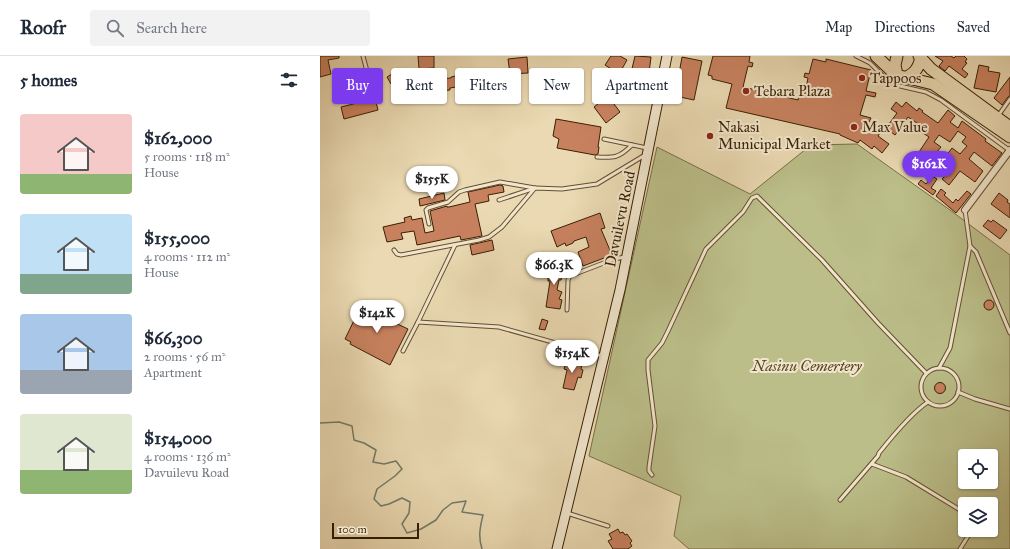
<!DOCTYPE html>
<meta charset="utf-8">
<style>
:root{--surface:#fff;--page:#f2f2f3;--text:#1f2937;--muted:#747a83;--line:#e0e1e3;--accent:#7c3aed}
body{margin:0;font-family:"IM FELL Great Primer",serif;background:var(--page);color:var(--text);height:100vh;display:flex;flex-direction:column;font-size:15px;white-space:nowrap}
*{box-sizing:border-box;margin:0}
p{font-size:13px;color:var(--muted)}
.icon{flex:none;width:22px;height:22px;fill:none;stroke:currentColor;stroke-width:2;stroke-linecap:round;stroke-linejoin:round}
.map{position:relative;flex:1;overflow:hidden}
.drawer{display:flex;flex-direction:column;background:var(--surface);width:320px}
.drawer>*{flex:none}
.banner{position:absolute;left:12px;top:12px;width:380px;height:36px;display:flex;gap:8px}
.tools{position:absolute;left:638px;top:393px;display:grid;gap:8px}
.tools a{display:grid;place-items:center;width:40px;height:40px;border-radius:4px;background:var(--surface);box-shadow:0 1px 3px #0004;font-size:20px}
.scale{position:absolute;left:12px;bottom:10px;width:87px;box-sizing:border-box;padding-left:4px;border:2px solid #391f02;border-top:0;font-size:11px;line-height:14px;white-space:nowrap;color:#391f02;-webkit-text-stroke:3px #f1e6cd;paint-order:stroke}
.price{position:absolute;translate:-50% -34px;padding:0 9px;border-radius:14px;background:#fff;color:#222;font-size:13px;line-height:26px;filter:drop-shadow(0 1px 2px #0008)}
.price::after{content:'';position:absolute;left:50%;top:24px;width:12px;height:9px;margin-left:-6px;background:inherit;clip-path:polygon(0 0,100% 0,50% 100%)}
.price.selected{background:var(--accent);color:#fff}
ul{padding:0;list-style:none}
li{display:flex;align-items:center;gap:12px;height:100px;padding:0 20px}
li span{display:grid;place-items:center;flex:none;width:112px;height:80px;border-radius:4px;color:#555}
li>.icon{margin-inline-start:auto}
span .icon{width:48px;height:48px;fill:#fffc;stroke-width:1}
li b{font-size:17px}
h2{display:flex;justify-content:space-between;align-items:center;height:48px;padding:0 20px;font-size:17px}
.chip{padding:0 14px;border-radius:4px;background:var(--surface);box-shadow:0 1px 3px #0004;font-size:14px;line-height:36px}
.chip.selected{background:var(--accent);color:#fff}
header{display:flex;align-items:center;gap:24px;box-sizing:border-box;height:56px;padding:0 20px;background:var(--surface);border-bottom:1px solid var(--line)}
header strong{font-size:19px}
nav{display:flex;gap:22px;margin-inline-start:auto;font-size:14px}
.search{width:280px;height:36px;background:var(--page);display:flex;align-items:center;gap:10px;box-sizing:border-box;padding:0 14px;border-radius:4px;color:var(--muted);font-size:15px}
main{display:flex;flex:1;min-height:0}
.map>svg:first-child{display:block}
</style>
<header>
<strong>Roofr</strong>
<div class="search"><svg class="icon" aria-label="search" viewBox="0 0 24 24"><circle cx="10" cy="10" r="6"/><path d="M15 15l6 6"/></svg>Search here</div>
<nav><a>Map</a><a>Directions</a><a>Saved</a></nav>
</header>
<main>
<section class="drawer">
<h2>5 homes<svg class="icon" aria-label="filters" viewBox="0 0 24 24"><path d="M4 7h16M4 17h16"/><circle cx="9" cy="7" r="2"/><circle cx="15" cy="17" r="2"/></svg></h2>
<ul>
<li><span style="background:linear-gradient(#f6c9c9 75%,#8fb573 0)"><svg class="icon" aria-label="home" viewBox="0 0 24 24"><path d="M3 11l9-7 9 7M6 9v11h12V9"/></svg></span><div><b>$162,000</b><p>5 rooms · 118 m²</p><p>House</p></div></li>
<li><span style="background:linear-gradient(#bfe0f5 75%,#7fa58c 0)"><svg class="icon" aria-label="home" viewBox="0 0 24 24"><path d="M3 11l9-7 9 7M6 9v11h12V9"/></svg></span><div><b>$155,000</b><p>4 rooms · 112 m²</p><p>House</p></div></li>
<li><span style="background:linear-gradient(#a9c7e8 70%,#9aa5b1 0)"><svg class="icon" aria-label="home" viewBox="0 0 24 24"><path d="M3 11l9-7 9 7M6 9v11h12V9"/></svg></span><div><b>$66,300</b><p>2 rooms · 56 m²</p><p>Apartment</p></div></li>
<li><span style="background:linear-gradient(#dfe7d0 70%,#8fb573 0)"><svg class="icon" aria-label="home" viewBox="0 0 24 24"><path d="M3 11l9-7 9 7M6 9v11h12V9"/></svg></span><div><b>$154,000</b><p>4 rooms · 136 m²</p><p>Davuilevu Road</p></div></li>
</ul>
</section>
<div class="map">
<svg width="690" height="493" viewBox="0 0 690 493">
<rect width="100%" height="100%" fill="#ead9b2"/>
<filter id="stains"><feTurbulence type="fractalNoise" baseFrequency=".005" numOctaves="4"/><feColorMatrix values="0 0 0 0 .2 0 0 0 0 .09 0 0 0 0 .02 0 0 0 .5 -.17"/></filter>
<radialGradient id="worn" r=".72"><stop offset=".6" stop-color="#630" stop-opacity="0"/><stop offset="1" stop-color="#630" stop-opacity=".3"/></radialGradient>
<path fill="#bbbe89" stroke="#7a6e46" fill-rule="evenodd" d="M537,88L630,154L690,199V493H369L354,480L361,440L269,400L337,91L430,138L491,89ZM645,400H671V426H645ZM645,448H671V474H645Z"/>
<g fill="none" stroke-linecap="round" stroke-linejoin="round">
<path stroke="#727c69" stroke-width="1.5" d="M0,367L19,366L32,370L34,384L44,387L56,394L53,406L64,408L76,405L82,413L75,420L57,433L54,443L61,450L69,448L82,442L90,446L89,457L82,468L87,477L101,473L116,464L123,454L132,447L146,445L142,456L163,459C160,471 158,481 162,493"/>
</g>
<g fill="#c8815f" stroke="#391f02">
<polygon points="0,0 19,0 19,2 8,4 11,18 0,21"/>
<polygon points="98,0 114,0 114,12 99,13"/>
<polygon points="291,0 300,0 307,4 299,18 285,9"/>
<polygon points="315,0 331,1 329,17 324,16 321,32 327,34 324,46 309,43 313,25 308,24 309,17 311,17"/>
<polygon points="393,0 430,0 429,6 433,7 432,11 428,10 423,31 478,44 479,39 484,41 488,22 484,21 485,17 489,18 493,3 506,6 506,3 551,14 546,35 556,37 555,41 546,39 540,59 551,62 548,68 560,77 558,80 569,88 562,97 554,90 552,93 540,84 538,87 520,79 520,78 406,52 412,28 392,23 392,20 388,19"/>
<polygon points="615,0 631,0 634,2 636,0 644,0 647,3 645,6 647,7 642,13 648,18 645,22 629,10 625,15 619,10 623,5"/>
<polygon points="207,1 208,17 190,18 188,3"/>
<polygon points="362,1 382,5 374,44 355,40"/>
<polygon points="659,9 669,11 668,15 680,17 676,36 654,32"/>
<polygon points="77,15 81,22 71,28 67,21"/>
<polygon points="140,19 142,30 130,32 130,34 118,35 117,23 131,22 131,21"/>
<polygon points="690,21 690,40 688,41 682,49 674,42"/>
<polygon points="40,24 55,42 58,54 24,63 21,51 41,46 33,35 38,32 35,28"/>
<polygon points="288,40 300,56 286,67 274,51"/>
<polygon points="576,46 582,51 586,46 597,55 599,52 603,55 602,56 618,67 628,54 635,60 630,66 638,72 642,65 666,83 665,85 682,97 672,110 654,96 649,103 663,115 655,126 640,115 629,129 622,123 627,118 617,112 632,92 640,98 647,90 642,86 646,81 638,75 630,86 619,79 614,86 621,91 612,102 606,97 599,105 595,102 609,81 600,75 603,71 588,61 575,79 566,72 577,57 571,53"/>
<polygon points="236,63 281,71 278,91 279,91 278,98 275,99 237,92 239,83 233,80"/>
<polygon points="612,120 617,123 611,132 616,135 613,139 598,128 601,124 606,128"/>
<polygon points="180,129 183,130 184,136 168,139 169,145 155,148 162,180 141,184 140,180 97,189 94,175 81,177 83,183 67,186 63,171 85,166 84,162 91,160 92,164 102,162 105,177 114,175 110,155 127,150 127,151 129,151 150,146 148,136"/>
<polygon points="621,133 626,137 624,139 633,147 636,143 638,145 647,135 651,138 636,157 616,140"/>
<polygon points="124,137 125,144 100,150 99,143"/>
<polygon points="679,137 688,144 687,146 690,148 690,162 671,148"/>
<polygon points="280,157 285,172 281,173 292,199 263,210 258,196 269,191 266,181 254,185 253,187 246,190 245,187 237,191 231,175"/>
<polygon points="668,164 671,166 673,164 687,174 680,183 663,170"/>
<polygon points="172,184 174,194 152,199 150,189"/>
<polygon points="230,206 241,208 240,214 243,215 241,224 239,224 237,234 242,236 239,243 242,244 240,253 226,251 230,225 228,225 228,222 226,221 227,213 229,213"/>
<circle cx="669" cy="249" r="5"/>
<polygon points="41,250 55,257 59,250 73,258 69,264 88,273 70,309 30,288 31,286 25,283"/>
<polygon points="222,263 228,265 225,274 219,273"/>
<polygon points="247,303 262,307 261,313 263,314 261,322 258,321 254,334 243,332 247,314 244,313"/>
<circle cx="620" cy="332" r="5.5"/>
<polygon points="298,473 300,477 303,476 305,479 307,478 312,485 310,487 312,490 308,493 293,493 288,485 292,483 289,478"/>
</g>
<g fill="none" stroke-linecap="round" stroke-linejoin="round">
<g stroke="#654e2e" stroke-width="5">
<g id="lane">
<polyline points="43,0 51,30"/>
<polyline points="536,0 550,7 569,26 580,30 606,36 621,44 689,94"/>
<polyline points="678,60 690,43"/>
<polyline points="284,83 327,92"/>
<path d="M277,101C294,102 299,102 312,89"/>
<polyline points="179,144 215,132 242,133 277,128 325,99"/>
<polyline points="650,190 656,196 690,277"/>
<polyline points="74,194 77,198 81,199 159,184 169,181 182,171 215,132 180,126 145,134 139,136 128,146 108,152 106,154 109,168"/>
<polyline points="247,254 248,224 250,220 294,203 305,201"/>
<polyline points="98,266 135,189"/>
<polyline points="83,295 98,266 179,271 282,300"/>
<circle cx="620" cy="331" r="19"/>
<polyline points="619,312 630,292 650,190 645,154"/>
<polyline points="638,336 655,343 690,353"/>
<polyline points="552,408 586,421 645,457"/>
<polyline points="332,419 329,415 329,411 335,370 328,314 328,304 342,287 348,275 386,193 423,156 432,142 437,140 442,145 502,204 558,267 606,317"/>
<path d="M520,444L558,400L559,397C571,382 591,357 608,346"/>
<polyline points="247,457 288,470"/>
<polyline points="640,493 652,474"/>
</g>
</g>
<g stroke="#654e2e" stroke-width="8">
<polyline id="street" points="645,154 690,94"/>
</g>
<g stroke="#391f02" stroke-width="11">
<polyline id="secondary" points="237,493 300,234 347,0"/>
</g>
<g stroke="#391f02" stroke-width="13">
<g id="highway">
<polyline points="556,0 576,19 613,28 690,81"/>
<polyline points="577,0 575,9 577,19"/>
<polyline points="599,0 611,13 690,71"/>
<path d="M585,22C595,17 598,13 601,2"/>
</g>
</g>
<use href="#lane" stroke="#f1e6cd" stroke-width="3"/>
<use href="#street" stroke="#f1e6cd" stroke-width="6"/>
<use href="#secondary" stroke="#f1e6cd" stroke-width="9"/>
<use href="#highway" stroke="#ead9b2" stroke-width="11"/>
</g>
<g fill="#8f2418" stroke="#f1e6cd" stroke-width="1.5">
<circle cx="542" cy="22" r="4"/>
<circle cx="426" cy="35" r="4"/>
<circle cx="534" cy="71" r="4"/>
<circle cx="390" cy="80" r="4"/>
</g>
<g text-anchor="middle" stroke-width="4" stroke-linejoin="round" paint-order="stroke">
<g font-size="15" fill="#391f02" stroke="#f1e6cd" text-anchor="start">
<text x="550" y="27">Tappoos</text>
<text x="434" y="40">Tebara Plaza</text>
<text x="398" y="76">Nakasi<tspan x="398" dy="17">Municipal Market</tspan></text>
<text x="542" y="76">Max Value</text>
</g>
<g font-size="15" fill="#391f02" stroke="#f1e6cd">
<text transform="translate(300 163) rotate(-78)" y="5">Davuilevu Road</text>
</g>
<g font-size="15" font-style="italic" fill="#5a4724" stroke="#f1e6cd">
<text x="487" y="315">Nasinu Cemertery</text>
</g>
</g>
<rect width="100%" height="100%" filter="url(#stains)"/>
<rect width="100%" height="100%" fill="url(#worn)"/>
</svg>
<div class="tools">
<a><svg class="icon" aria-label="locate" viewBox="0 0 24 24"><circle cx="12" cy="12" r="6"/><path d="M12 2v4M12 18v4M2 12h4M18 12h4"/></svg></a>
<a><svg class="icon" aria-label="layers" viewBox="0 0 24 24"><path d="M12 4l9 5-9 5-9-5zM3 14l9 5 9-5"/></svg></a>
</div>
<div class="scale">100 m</div>
<b class="price selected" style="left:609px;top:129px">$162K</b>
<b class="price" style="left:112px;top:144px">$155K</b>
<b class="price" style="left:234px;top:230px">$66.3K</b>
<b class="price" style="left:57px;top:278px">$142K</b>
<b class="price" style="left:252px;top:318px">$154K</b>
<div class="banner">
<a class="chip selected">Buy</a>
<a class="chip">Rent</a>
<a class="chip">Filters</a>
<a class="chip">New</a>
<a class="chip">Apartment</a>
</div>
</div>
</main>
